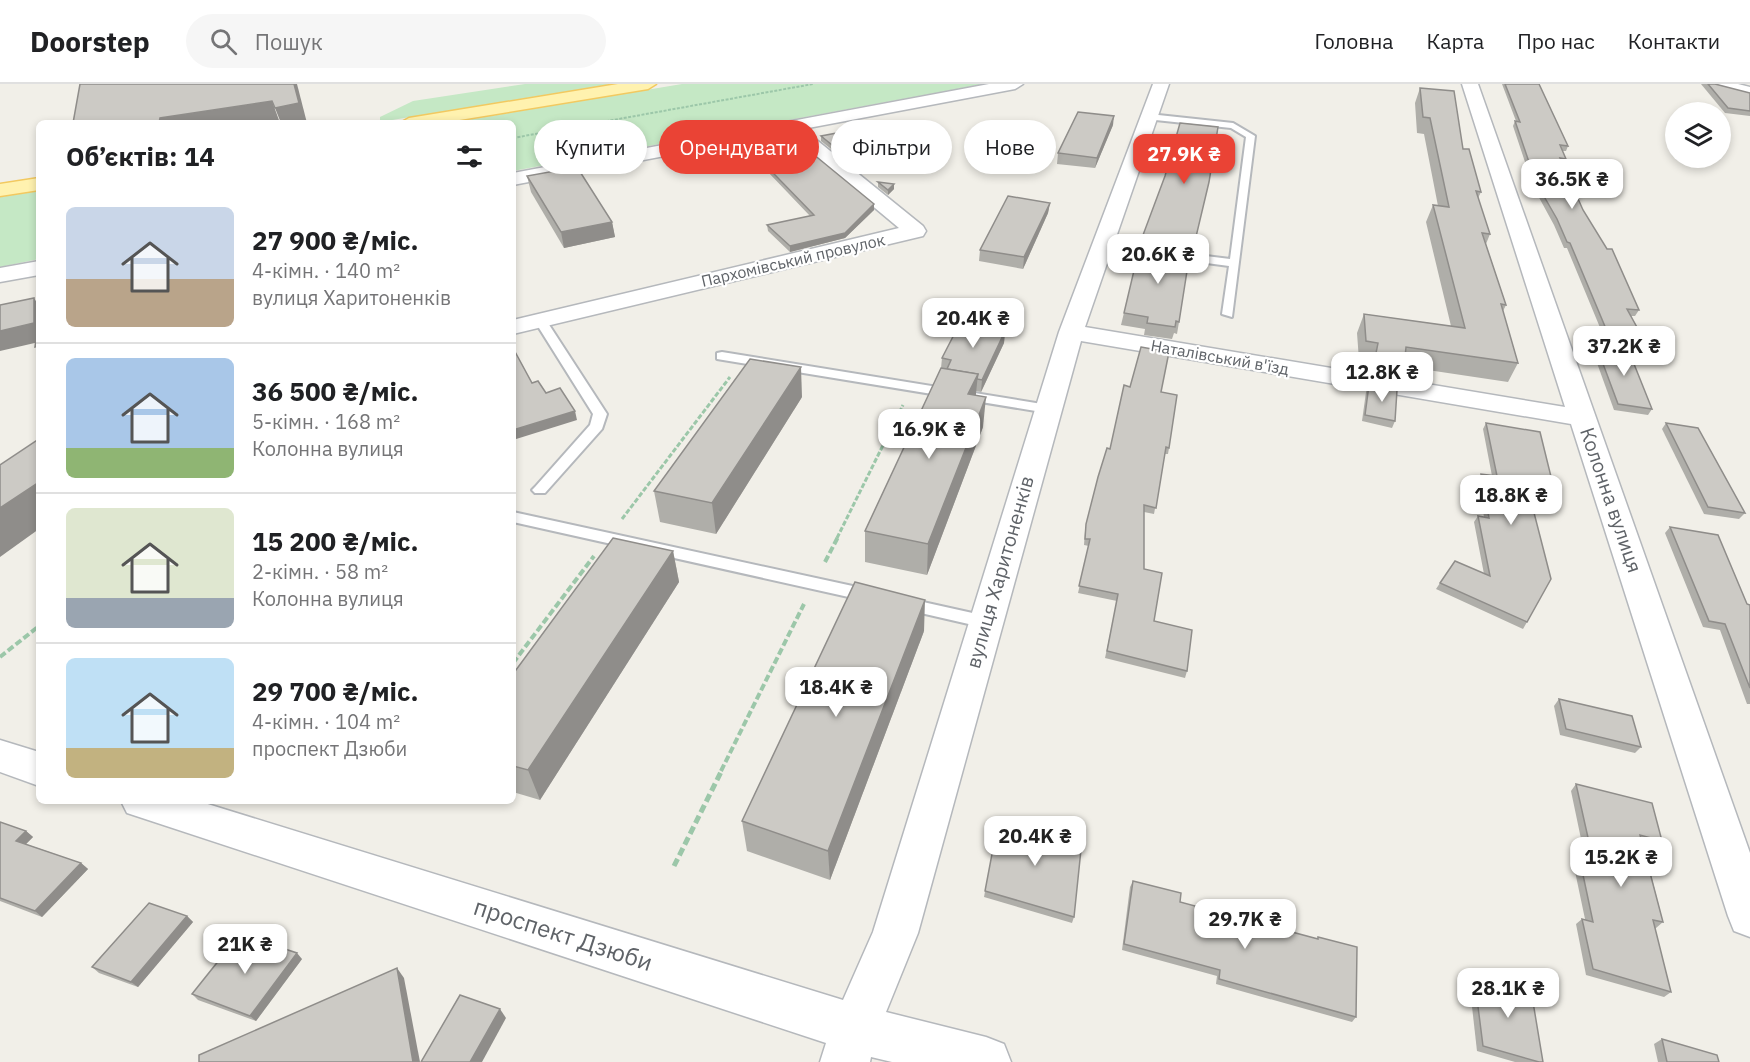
<!DOCTYPE html>
<html lang="uk">
<meta charset="utf-8">
<style>
:root{--surface:#fff;--page:#f6f6f6;--text:#202124;--muted:#757577;--line:#e0e0e0;--accent:#ea4335}
body{margin:0;font-family:"IBM Plex Sans",sans-serif;background:var(--page);color:var(--text);height:100vh;display:flex;flex-direction:column;font-size:22px;white-space:nowrap}
*{box-sizing:border-box;margin:0}
p{font-size:20px;color:var(--muted)}
.icon{flex:none;width:33px;height:33px;fill:none;stroke:currentColor;stroke-width:2;stroke-linecap:round;stroke-linejoin:round}
.map{position:relative;flex:1;overflow:hidden}
.sheet{position:absolute;left:36px;top:36px;width:480px;height:684px;display:flex;flex-direction:column;background:var(--surface);border-radius:9px;box-shadow:0 3px 9px #0003}
.sheet>*{flex:none}
.guide{position:absolute;left:534px;top:36px;width:570px;height:54px;display:flex;gap:12px}
.controls{position:absolute;left:1665px;top:18px;display:grid;gap:12px}
.controls a{display:grid;place-items:center;width:66px;height:66px;border-radius:50%;background:var(--surface);box-shadow:0 3px 9px #0003;font-size:30px}
.price{position:absolute;translate:-50% -51px;padding:0 14px;border-radius:12px;background:#fff;color:#222;font-size:20px;line-height:39px;filter:drop-shadow(0 2px 3px #0008)}
.price::after{content:'';position:absolute;left:50%;top:36px;width:18px;height:14px;margin-left:-9px;background:inherit;clip-path:polygon(0 0,100% 0,50% 100%)}
.price.selected{background:var(--accent);color:#fff}
ul{padding:0;list-style:none}
li{display:flex;align-items:center;gap:18px;height:150px;padding:0 30px}
li+li{border-top:2px solid var(--line)}
li span{display:grid;place-items:center;flex:none;width:168px;height:120px;border-radius:9px;color:#555}
li>.icon{margin-inline-start:auto}
span .icon{width:72px;height:72px;fill:#fffc;stroke-width:1}
li b{font-size:26px}
h2{display:flex;justify-content:space-between;align-items:center;height:72px;padding:0 30px;font-size:26px}
.pill{padding:0 21px;border-radius:27px;background:var(--surface);box-shadow:0 3px 9px #0003;font-size:21px;line-height:54px}
.pill.selected{background:var(--accent);color:#fff}
header{display:flex;align-items:center;gap:36px;box-sizing:border-box;height:84px;padding:0 30px;background:var(--surface);border-bottom:2px solid var(--line)}
header strong{font-size:28px}
nav{display:flex;gap:33px;margin-inline-start:auto;font-size:21px}
.search{width:420px;height:54px;background:var(--page);display:flex;align-items:center;gap:15px;box-sizing:border-box;padding:0 21px;border-radius:33px;color:var(--muted);font-size:22px}
.map>svg:first-child{display:block}
</style>
<header>
<strong>Doorstep</strong>
<div class="search"><svg class="icon" aria-label="search" viewBox="0 0 24 24"><circle cx="10" cy="10" r="6"/><path d="M15 15l6 6"/></svg>Пошук</div>
<nav><a>Головна</a><a>Карта</a><a>Про нас</a><a>Контакти</a></nav>
</header>
<div class="map">
<svg width="1750" height="978" viewBox="0 0 1750 978">
<rect width="100%" height="100%" fill="#f1efe8"/>
<g fill="#c5e8c5">
<polygon points="525,0 613,0 380,38 380,33 413,17"/>
<polygon points="682,0 984,0 513,87 513,39 448,39"/>
<polygon points="39,107 39,175 0,183 0,113"/>
</g>
<g fill="none" stroke-linecap="round" stroke-linejoin="round">
<g stroke="#b5b8bc" stroke-width="4">
<g id="lane">
<polygon points="1149,30 1233,39 1255,52 1232,233 1222,230 1229,182 1102,165 1097,162 1102,159 1230,175 1246,53 1231,44 1146,35 1145,33"/>
<polygon points="540,232 546,236 607,330 602,345 545,409 535,409 532,406 535,403 590,341 593,330 534,236"/>
<polygon points="722,268 1048,321 1055,325 1048,329 717,275 717,269"/>
<polygon points="513,428 871,506 879,512 871,518 513,438"/>
<polygon points="905,514 986,532 992,534 995,538 992,542 986,544 899,524 896,520"/>
</g>
</g>
<g stroke="#b5b8bc" stroke-width="3">
<g id="street">
<polygon points="989,0 1023,0 1015,5 803,45 923,142 926,147 923,152 513,250 513,236 899,144 785,49 513,101 513,89"/>
<polygon points="1153,0 1169,0 1085,243 1565,323 1462,0 1478,0 1750,769 1750,853 1734,847 1728,832 1571,340 1081,257 918,849 886,928 986,953 1004,960 1011,978 892,978 871,973 870,978 820,978 826,959 127,729 121,717 198,717 843,916 873,848 1059,248"/>
<polygon points="1710,0 1738,0 1750,3 1750,13 1712,3"/>
<polygon points="39,177 39,191 0,198 0,184"/>
<polygon points="0,656 39,668 39,702 0,688"/>
</g>
</g>
<g stroke="#f2c960" stroke-width="3">
<g id="primary">
<polygon points="618,0 656,0 648,5 441,39 400,39 409,34"/>
<polygon points="39,94 39,106 0,112 0,100"/>
</g>
</g>
<polyline stroke="#9cc7a9" stroke-width="2" stroke-dasharray="3 1.5" stroke-linecap="butt" points="513,54 813,0"/>
<g stroke="#9cc7a9" stroke-width="3" stroke-dasharray="5 2" stroke-linecap="butt">
<polyline points="622,435 730,293"/>
<polyline points="837,454 903,321"/>
</g>
<g stroke="#9cc7a9" stroke-width="4" stroke-dasharray="7 3" stroke-linecap="butt">
<polyline points="825,478 838,453"/>
<polyline points="0,573 39,542"/>
<polyline points="513,579 594,472"/>
<polyline points="721,687 804,520"/>
</g>
<polyline stroke="#9cc7a9" stroke-width="5" stroke-dasharray="8 4" stroke-linecap="butt" points="674,782 722,686"/>
<use href="#lane" fill="#fff" fill-rule="evenodd"/>
<use href="#street" fill="#fff" fill-rule="evenodd"/>
<use href="#primary" fill="#fff2af" fill-rule="evenodd"/>
</g>
<g fill="#afaea9">
<polygon points="1502,0 1539,0 1568,62 1566,67 1562,67 1566,75 1563,80 1583,126 1639,226 1635,232 1631,232 1644,256 1641,262 1606,258 1567,164 1564,164 1554,141 1524,86 1526,81 1513,42 1515,37 1516,37"/>
<polygon points="1701,0 1715,0 1750,9 1750,32 1725,29"/>
<polygon points="1420,4 1463,65 1481,108 1478,114 1490,150 1486,160 1506,221 1503,227 1518,279 1508,298 1401,282 1397,293 1369,288 1370,278 1359,276 1357,249 1364,230 1451,242 1426,138 1433,121 1438,122 1424,50 1417,49 1415,19"/>
<polygon points="1113,41 1095,84 1057,80 1058,69"/>
<polygon points="858,50 854,83 821,57 821,52"/>
<polygon points="784,58 874,126 845,154 790,168 768,147 767,141 810,132 747,66 746,61"/>
<polygon points="527,92 612,138 615,153 564,164 531,108"/>
<polygon points="878,98 894,105 888,111 878,103"/>
<polygon points="1209,98 1192,168 1186,167 1179,238 1177,250 1174,249 1172,255 1144,251 1145,245 1121,241 1143,151"/>
<polygon points="1050,119 1048,129 1023,185 979,177 980,166"/>
<polygon points="1005,247 1004,259 981,308 976,307 976,311 983,343 927,491 865,478 865,447 941,284 942,274"/>
<polygon points="1596,261 1652,325 1648,331 1614,326 1593,268"/>
<polygon points="1369,301 1395,337 1392,344 1362,337 1366,308"/>
<polygon points="1130,303 1161,308 1169,364 1168,370 1165,370 1154,430 1144,428 1144,485 1154,537 1187,587 1185,594 1105,574 1117,517 1078,509 1089,462 1084,461 1085,447 1098,393 1110,365"/>
<polygon points="802,313 716,450 660,438 654,407"/>
<polygon points="1486,339 1558,421 1554,428 1533,424 1527,538 1523,545 1436,505 1440,499 1484,490 1474,438 1478,432 1484,433 1478,396 1481,390 1492,392 1483,345"/>
<polygon points="1666,339 1745,429 1739,435 1704,430 1662,345"/>
<polygon points="1670,443 1747,520 1750,521 1750,620 1747,620 1720,546 1703,543 1665,449"/>
<polygon points="673,467 679,498 540,716 513,708 513,590"/>
<polygon points="924,547 830,796 747,767 742,737"/>
<polygon points="1559,615 1641,663 1635,669 1560,651 1554,622"/>
<polygon points="1576,700 1662,757 1656,763 1643,759 1663,838 1656,844 1655,844 1671,908 1664,913 1586,891 1576,840 1582,835 1585,835 1573,778 1579,772 1585,774 1571,707"/>
<polygon points="999,733 1074,833 1072,839 984,813"/>
<polygon points="0,738 26,747 33,753 26,760 81,779 88,785 42,833 0,817"/>
<polygon points="1133,797 1180,818 1317,855 1318,853 1356,933 1352,938 1216,900 1217,892 1122,866 1130,803"/>
<polygon points="187,832 193,838 138,903 99,889 92,883"/>
<polygon points="302,875 256,937 198,916 192,910"/>
<polygon points="1474,891 1543,978 1515,978 1477,967 1469,896"/>
<polygon points="1662,955 1719,978 1658,978 1654,960"/>
</g>
<g fill="#8f8d8a">
<polygon points="294,0 297,0 307,39 281,39 275,24"/>
<polygon points="272,17 280,39 159,39 160,34"/>
<polygon points="1114,32 1113,41 1095,84 1097,74"/>
<polygon points="858,45 858,50 854,83 853,78"/>
<polygon points="894,100 894,105 888,111 888,106"/>
<polygon points="1050,119 1048,129 1023,185 1024,173"/>
<polygon points="874,120 874,126 845,154 790,168 790,162"/>
<polygon points="612,138 615,153 564,164 561,148"/>
<polygon points="34,214 39,222 39,258 0,267 0,247"/>
<polygon points="1005,247 1004,259 981,308 982,296"/>
<polygon points="801,283 802,313 716,450 712,419"/>
<polygon points="978,290 975,319 968,310"/>
<polygon points="986,313 983,343 927,491 928,460"/>
<polygon points="575,327 577,336 513,356 513,346"/>
<polygon points="39,398 39,445 0,473 0,424"/>
<polygon points="673,467 679,498 540,716 528,686"/>
<polygon points="925,516 924,547 830,796 828,767"/>
<polygon points="26,747 33,753 23,763 16,757"/>
<polygon points="81,779 88,785 42,833 35,827"/>
<polygon points="187,832 193,838 138,903 131,898"/>
<polygon points="297,869 302,875 256,937 250,932"/>
<polygon points="397,884 404,894 420,978 413,978"/>
<polygon points="500,925 506,934 482,978 470,978"/>
</g>
<g fill="#cccac5" stroke="#8f8d8a" stroke-width="1.5">
<polygon points="80,0 294,0 299,19 275,24 272,17 160,34 159,39 73,39"/>
<polygon points="1505,0 1539,0 1568,62 1560,61 1566,75 1560,74 1583,126 1607,165 1612,165 1639,226 1627,225 1644,256 1609,252 1570,159 1567,158 1557,135 1526,81 1530,81 1515,37 1520,38"/>
<polygon points="1708,0 1715,0 1750,9 1750,27 1728,24"/>
<polygon points="1420,4 1454,7 1463,65 1469,65 1481,108 1476,107 1490,150 1482,149 1506,221 1501,220 1518,279 1406,263 1405,273 1376,269 1378,259 1366,257 1364,230 1465,244 1433,121 1449,123 1430,34 1423,33"/>
<polygon points="1078,28 1114,32 1097,74 1058,69"/>
<polygon points="1180,39 1218,43 1209,98 1195,157 1143,151 1165,92"/>
<polygon points="858,45 853,78 821,52"/>
<polygon points="780,55 784,58 796,56 874,120 845,149 790,162 767,141 814,131 746,61"/>
<polygon points="577,83 612,138 561,148 527,92"/>
<polygon points="878,98 894,100 888,106"/>
<polygon points="1008,112 1050,119 1024,173 980,166"/>
<polygon points="1140,161 1190,168 1179,238 1176,237 1175,243 1147,239 1148,233 1124,229"/>
<polygon points="34,214 34,239 0,247 0,221"/>
<polygon points="39,233 39,262 35,263"/>
<polygon points="960,239 1005,247 982,296 977,295 978,290 947,285 951,276 942,274"/>
<polygon points="1596,261 1628,265 1652,325 1618,320"/>
<polygon points="1141,263 1169,268 1161,308 1177,311 1169,364 1166,363 1156,424 1144,421 1144,485 1162,489 1154,537 1192,546 1187,587 1107,567 1118,510 1079,502 1090,455 1085,455 1086,440 1098,393 1107,364 1110,365 1124,301 1130,303"/>
<polygon points="513,264 532,299 538,297 546,309 560,304 575,327 513,346"/>
<polygon points="750,275 801,283 712,419 654,407"/>
<polygon points="941,284 978,290 968,310 986,313 928,460 865,447"/>
<polygon points="1369,301 1397,306 1395,337 1365,331"/>
<polygon points="1486,339 1540,348 1558,421 1531,417 1551,495 1527,538 1440,499 1455,477 1490,492 1478,432 1489,434 1481,390 1497,392"/>
<polygon points="1666,339 1698,344 1745,429 1708,423"/>
<polygon points="39,355 39,398 0,424 0,381"/>
<polygon points="1670,443 1718,451 1747,520 1750,521 1750,604 1725,540 1709,537"/>
<polygon points="613,454 673,467 528,686 513,682 513,590"/>
<polygon points="855,498 925,516 828,767 742,737"/>
<polygon points="1559,615 1632,632 1641,663 1566,645"/>
<polygon points="1576,700 1652,719 1662,757 1640,751 1663,838 1653,836 1671,908 1593,885 1582,835 1593,838 1579,772 1593,776"/>
<polygon points="999,733 1082,756 1074,833 985,807"/>
<polygon points="0,738 26,747 16,757 81,779 35,827 0,814"/>
<polygon points="1133,797 1181,809 1180,818 1318,855 1318,853 1357,863 1356,933 1219,895 1220,886 1124,860"/>
<polygon points="149,819 187,832 131,898 92,883"/>
<polygon points="240,850 297,869 250,932 192,910"/>
<polygon points="397,884 413,978 199,978 199,971"/>
<polygon points="1474,891 1531,906 1543,978 1539,978 1483,962"/>
<polygon points="460,911 500,925 470,978 421,978"/>
<polygon points="1662,955 1717,971 1719,978 1667,978"/>
</g>
<g text-anchor="middle" stroke-width="4.5" stroke-linejoin="round" paint-order="stroke">
<g font-size="16" fill="#5f6368" stroke="#fff">
<text transform="translate(793 176) rotate(-13)" y="6">Пархомівський провулок</text>
<text transform="translate(1220 273) rotate(10)" y="6">Наталівський в'їзд</text>
</g>
<g font-size="20" fill="#5f6368" stroke="#fff">
<text transform="translate(1611 416) rotate(71)" y="7">Колонна вулиця</text>
<text transform="translate(1000 488) rotate(-74)" y="7">вулиця Харитоненків</text>
</g>
<g font-size="24" fill="#5f6368" stroke="#fff">
<text transform="translate(563 851) rotate(18)" y="8">проспект Дзюби</text>
</g>
</g>
</svg>
<div class="controls">
<a><svg class="icon" aria-label="layers" viewBox="0 0 24 24"><path d="M12 4l9 5-9 5-9-5zM3 14l9 5 9-5"/></svg></a>
</div>
<b class="price selected" style="left:1184px;top:101px">27.9K ₴</b>
<b class="price" style="left:1572px;top:126px">36.5K ₴</b>
<b class="price" style="left:1158px;top:201px">20.6K ₴</b>
<b class="price" style="left:973px;top:265px">20.4K ₴</b>
<b class="price" style="left:1624px;top:293px">37.2K ₴</b>
<b class="price" style="left:1382px;top:319px">12.8K ₴</b>
<b class="price" style="left:929px;top:376px">16.9K ₴</b>
<b class="price" style="left:1511px;top:442px">18.8K ₴</b>
<b class="price" style="left:836px;top:634px">18.4K ₴</b>
<b class="price" style="left:1035px;top:783px">20.4K ₴</b>
<b class="price" style="left:1621px;top:804px">15.2K ₴</b>
<b class="price" style="left:1245px;top:866px">29.7K ₴</b>
<b class="price" style="left:245px;top:891px">21K ₴</b>
<b class="price" style="left:1508px;top:935px">28.1K ₴</b>
<div class="guide">
<a class="pill">Купити</a>
<a class="pill selected">Орендувати</a>
<a class="pill">Фільтри</a>
<a class="pill">Нове</a>
</div>
<section class="sheet">
<h2>Об’єктів: 14<svg class="icon" aria-label="filters" viewBox="0 0 24 24"><path d="M4 7h16M4 17h16"/><circle cx="9" cy="7" r="2"/><circle cx="15" cy="17" r="2"/></svg></h2>
<ul>
<li><span style="background:linear-gradient(#c9d6e8 60%,#b9a48a 0)"><svg class="icon" aria-label="home" viewBox="0 0 24 24"><path d="M3 11l9-7 9 7M6 9v11h12V9"/></svg></span><div><b>27 900 ₴/міс.</b><p>4-кімн. · 140 m²</p><p>вулиця Харитоненків</p></div></li>
<li><span style="background:linear-gradient(#a9c7e8 75%,#8fb573 0)"><svg class="icon" aria-label="home" viewBox="0 0 24 24"><path d="M3 11l9-7 9 7M6 9v11h12V9"/></svg></span><div><b>36 500 ₴/міс.</b><p>5-кімн. · 168 m²</p><p>Колонна вулиця</p></div></li>
<li><span style="background:linear-gradient(#dfe7d0 75%,#9aa5b1 0)"><svg class="icon" aria-label="home" viewBox="0 0 24 24"><path d="M3 11l9-7 9 7M6 9v11h12V9"/></svg></span><div><b>15 200 ₴/міс.</b><p>2-кімн. · 58 m²</p><p>Колонна вулиця</p></div></li>
<li><span style="background:linear-gradient(#bfe0f5 75%,#c2b280 0)"><svg class="icon" aria-label="home" viewBox="0 0 24 24"><path d="M3 11l9-7 9 7M6 9v11h12V9"/></svg></span><div><b>29 700 ₴/міс.</b><p>4-кімн. · 104 m²</p><p>проспект Дзюби</p></div></li>
</ul>
</section>
</div>
